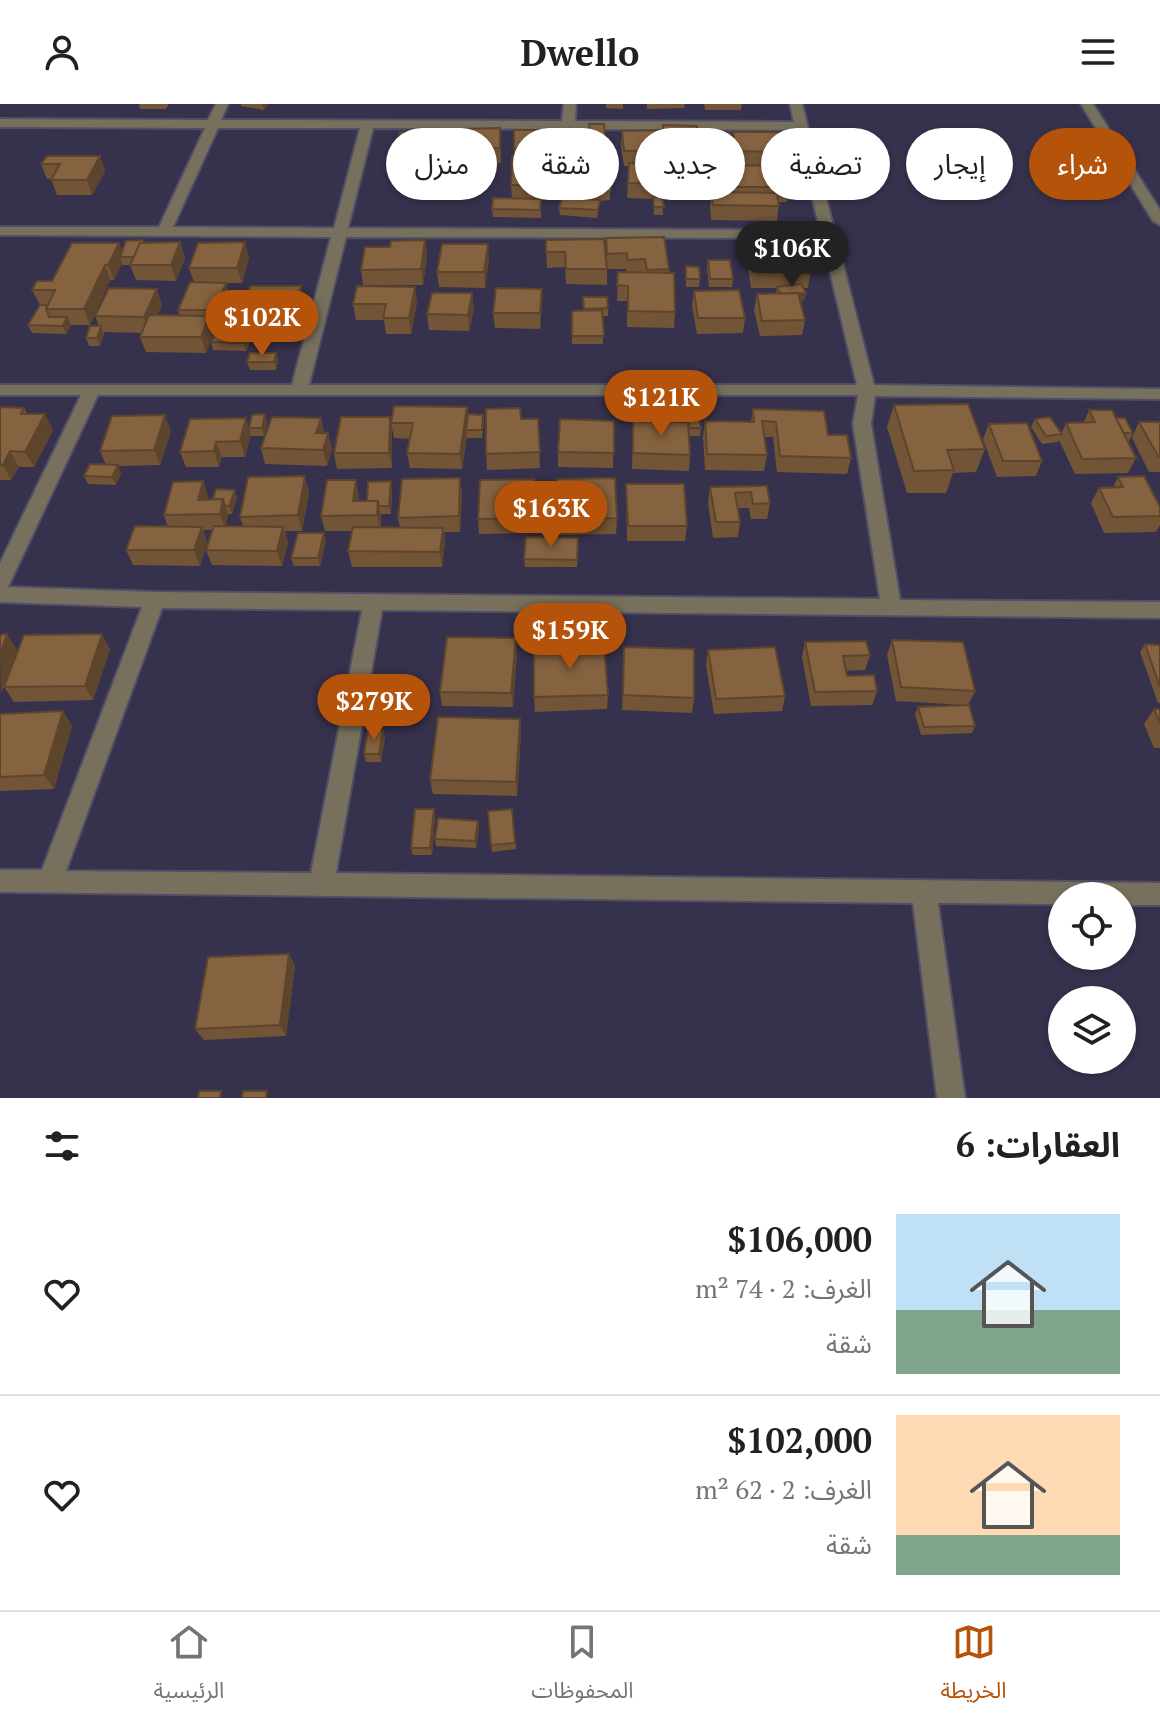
<!DOCTYPE html>
<html lang="ar">
<meta charset="utf-8">
<style>
:root{--surface:#fff;--page:#f2f2f2;--text:#202124;--muted:#757577;--line:#e0e0e0;--accent:#b45309}
body{margin:0;font-family:"PT Serif","Noto Sans Arabic",serif;background:var(--page);color:var(--text);direction:rtl;height:100vh;display:flex;flex-direction:column;font-size:30px;white-space:nowrap}
*{box-sizing:border-box;margin:0}
p{font-size:26px;color:var(--muted)}
.icon{flex:none;width:44px;height:44px;fill:none;stroke:currentColor;stroke-width:2;stroke-linecap:round;stroke-linejoin:round}
.map{position:relative;height:994px;overflow:hidden;direction:ltr}
.side{display:flex;flex-direction:column;background:var(--surface);flex:1}
.side>*{flex:none}
.banner{position:absolute;left:24px;top:24px;width:1112px;height:72px;direction:rtl;display:flex;gap:16px}
.controls{position:absolute;left:1048px;top:778px;display:grid;gap:16px}
.controls a{display:grid;place-items:center;width:88px;height:88px;border-radius:50%;background:var(--surface);box-shadow:0 2px 6px #0004;font-size:40px}
.price{position:absolute;translate:-50% -68px;padding:0 18px;border-radius:28px;background:var(--accent);color:#fff;font-size:26px;line-height:52px;filter:drop-shadow(0 2px 4px #0008)}
.price::after{content:'';position:absolute;left:50%;top:48px;width:24px;height:18px;margin-left:-12px;background:inherit;clip-path:polygon(0 0,100% 0,50% 100%)}
.price.active{background:#222;color:#fff}
ul{padding:0;list-style:none}
li{display:flex;align-items:center;gap:24px;height:200px;padding:0 40px}
li+li{border-top:2px solid var(--line)}
li span{display:grid;place-items:center;flex:none;width:224px;height:160px;border-radius:0px;color:#555}
li>.icon{margin-inline-start:auto}
span .icon{width:96px;height:96px;fill:#fffc;stroke-width:1}
li b{font-size:34px}
h2{display:flex;justify-content:space-between;align-items:center;height:96px;padding:0 40px;font-size:34px}
.chip{padding:0 28px;border-radius:36px;background:var(--surface);box-shadow:0 2px 6px #0004;font-size:28px;line-height:72px}
.chip.active{background:var(--accent);color:#fff}
header{display:flex;justify-content:space-between;align-items:center;height:104px;padding:0 40px;background:var(--surface);font-size:36px;font-weight:600}
.menu{display:flex;justify-content:space-around;align-items:center;height:112px;border-top:2px solid var(--line);background:var(--surface);font-size:22px;color:var(--muted)}
.menu a{display:grid;justify-items:center;gap:4px}
.menu .active{color:var(--accent)}
.map>svg:first-child{display:block}
</style>
<header><svg class="icon" aria-label="menu" viewBox="0 0 24 24"><path d="M4 6h16M4 12h16M4 18h16"/></svg>Dwello<svg class="icon" aria-label="person" viewBox="0 0 24 24"><circle cx="12" cy="8" r="4"/><path d="M4 21q1-7 8-7t8 7"/></svg></header>
<div class="map">
<svg width="1160" height="994" viewBox="0 0 1160 994">
<rect width="100%" height="100%" fill="#36324d"/>
<g fill="none" stroke-linecap="round" stroke-linejoin="round">
<g stroke="#524e67" stroke-width="4">
<g id="minor">
<path d="M216,0H228L221,16L562,17L564,0H576L575,17L794,18L790,0H802L874,281L1160,285V295L875,292L871,320L900,496L1160,498V514L382,506L336,769L1160,779V801H1122V792H1062V800L938,799L965,994H937L913,799L0,788V766H42L142,503L0,498V459L81,291H0V281H292L331,133L0,131V123H159L205,24L0,23V15L208,16ZM218,24H360L334,124L173,123ZM373,24L796,26L820,126L348,124ZM346,133L822,134L857,281H309ZM98,291H858L853,320L880,495L155,488L8,483ZM162,504L362,506L311,769L66,767Z"/>
<polygon points="1081,0 1093,0 1160,106 1160,121 1153,117"/>
</g>
</g>
<use href="#minor" fill="#77705d" fill-rule="evenodd"/>
</g>
<g fill="#725437">
<polygon points="139,0 169,0 166,5 140,5"/>
<polygon points="241,0 269,0 264,6 241,2"/>
<polygon points="606,0 623,0 623,5 606,4"/>
<polygon points="647,0 685,0 684,4 647,5"/>
<polygon points="704,0 742,0 741,6 705,6"/>
<polygon points="663,21 697,28 731,38 730,46 718,46 716,62 693,61 692,50 665,49 662,95 663,111 654,111 653,95 627,94 629,62 624,62 621,42 622,27 663,33"/>
<polygon points="500,24 501,59 460,60 459,45"/>
<polygon points="556,26 557,70 551,70 551,96 541,96 541,114 493,113 492,105 512,94 511,81 514,45"/>
<polygon points="733,28 782,48 780,61 789,83 787,98 779,98 777,117 711,116 710,103 712,88 727,88 725,77 726,62 734,62 732,43"/>
<polygon points="571,30 606,45 606,60 594,60 595,74 612,80 611,88 610,88 610,96 600,97 597,114 560,111 559,104 569,94 568,60 571,59"/>
<polygon points="418,36 413,54 395,54 394,46"/>
<polygon points="100,52 105,67 92,91 57,91 51,75 47,75 41,60"/>
<polygon points="606,134 669,165 675,208 674,224 627,223 627,197 617,197 618,168 626,168 626,165 607,165"/>
<polygon points="425,136 427,152 423,181 363,181 361,166"/>
<polygon points="546,136 607,165 607,181 566,180 565,163 547,164"/>
<polygon points="748,136 791,152 810,169 808,184 803,184 806,189 804,197 800,197 805,216 802,231 760,232 754,206 757,190 776,190 777,184 751,184 746,151"/>
<polygon points="144,138 180,138 185,154 176,177 136,176 130,161 122,161 122,159 114,176 110,176 90,221 71,221 66,230 32,229 28,221 40,201 32,186 52,177 119,139 122,148"/>
<polygon points="249,154 242,179 226,179 230,194 219,222 212,222 214,227 206,249 146,248 140,233 142,229 104,228 104,230 100,242 89,242 86,234 99,222 95,212 162,201 157,211 180,211 178,206 194,178 189,164"/>
<polygon points="489,156 485,184 439,183 437,168"/>
<polygon points="708,156 733,175 732,183 709,183 707,164"/>
<polygon points="686,162 700,175 699,183 686,183"/>
<polygon points="301,182 304,197 297,224 245,224 241,209"/>
<polygon points="694,187 745,214 743,229 697,230 692,202"/>
<polygon points="583,193 608,204 608,212 602,212 603,240 572,240 572,207 583,206"/>
<polygon points="417,198 411,230 386,230 384,216 356,216 353,200"/>
<polygon points="542,200 540,225 495,224 493,209"/>
<polygon points="474,205 469,227 429,226 427,210"/>
<polygon points="252,233 246,247 213,246 211,238"/>
<polygon points="276,249 278,257 276,266 250,266 247,258"/>
<polygon points="894,301 985,345 976,368 953,369 946,389 907,389 887,323"/>
<polygon points="0,303 24,304 27,310 53,326 34,363 19,363 11,376 0,376"/>
<polygon points="467,303 468,313 484,319 482,334 467,334 467,331 462,365 410,364 407,349 410,335 394,334 391,319"/>
<polygon points="753,305 828,331 851,354 847,370 777,368 773,333 764,333 767,351 764,367 705,366 703,333 705,317 751,318"/>
<polygon points="1089,306 1116,314 1133,329 1129,337 1128,337 1136,354 1128,369 1075,370 1059,336 1058,338 1042,340 1031,323 1035,315 1061,330 1066,319 1084,318"/>
<polygon points="265,310 267,319 264,332 251,332 251,330 245,353 222,353 219,363 186,363 180,348 249,323"/>
<polygon points="683,312 701,324 700,332 689,332 690,351 689,367 632,365 633,317 682,318"/>
<polygon points="390,313 392,328 392,364 337,365 334,349"/>
<polygon points="321,314 324,329 328,329 332,345 327,362 265,360 261,344"/>
<polygon points="521,315 538,315 540,364 487,366 486,350"/>
<polygon points="614,317 613,364 558,363 558,348"/>
<polygon points="1139,318 1160,318 1160,368 1149,368 1132,334"/>
<polygon points="989,320 1042,357 1036,372 997,373 983,335"/>
<polygon points="171,327 160,361 118,362 121,369 116,381 88,380 84,372 106,361 100,347"/>
<polygon points="1118,373 1160,403 1160,421 1156,428 1104,429 1091,399 1099,384 1113,383"/>
<polygon points="534,375 535,429 479,430 478,415"/>
<polygon points="557,375 617,414 616,430 558,431"/>
<polygon points="203,377 208,393 207,396 237,394 232,410 228,410 226,422 243,422 240,413 309,388 302,427 285,427 288,439 282,462 212,461 206,446 212,426 203,426 207,439 200,462 133,461 126,446 168,423 164,411"/>
<polygon points="626,380 687,422 685,437 627,437"/>
<polygon points="767,382 770,399 767,415 751,415 749,404 738,404 740,418 738,433 713,434 708,399 710,383"/>
<polygon points="392,385 391,410 381,410 381,423 400,423 398,414 462,389 460,428 444,428 445,439 442,463 352,463 348,447 352,427 325,427 321,412 359,391 358,397 367,397"/>
<polygon points="324,429 326,437 320,462 294,462 291,454"/>
<polygon points="578,434 577,463 525,463 524,455"/>
<polygon points="892,536 975,587 968,601 975,622 972,629 921,631 915,610 918,603 964,601 896,597 887,551"/>
<polygon points="805,538 870,551 865,566 846,567 847,572 877,587 872,601 811,602 802,553"/>
<polygon points="1145,540 1160,541 1160,599 1158,599 1140,548"/>
<polygon points="624,543 694,594 692,609 622,606"/>
<polygon points="110,545 93,596 14,598 4,583"/>
<polygon points="708,546 785,592 782,607 714,610 706,561"/>
<polygon points="517,549 513,603 442,602 440,588"/>
<polygon points="608,591 607,605 535,608 534,593"/>
<polygon points="1154,605 1160,605 1160,644 1154,644 1144,620"/>
<polygon points="63,607 72,622 54,685 0,687 0,610"/>
<polygon points="383,626 385,633 381,658 366,658 364,650"/>
<polygon points="521,629 517,692 433,690 430,676"/>
<polygon points="512,705 516,745 492,748 488,707"/>
<polygon points="435,712 432,751 413,751 411,744"/>
<polygon points="478,717 479,724 476,744 436,742 435,735"/>
<polygon points="289,850 295,862 286,932 204,936 195,925"/>
</g>
<g fill="#5d452d">
<polygon points="262,0 269,0 264,6"/>
<polygon points="418,29 418,36 413,54 412,47"/>
<polygon points="100,52 105,67 92,91 87,76"/>
<polygon points="425,136 427,152 423,181 421,165"/>
<polygon points="180,138 185,154 176,177 171,161"/>
<polygon points="245,138 249,154 242,179 237,164"/>
<polygon points="119,139 124,153 120,153 122,159 114,176 108,161"/>
<polygon points="488,140 489,156 485,184 484,168"/>
<polygon points="105,161 110,176 90,221 84,205"/>
<polygon points="226,179 230,194 219,222 215,206"/>
<polygon points="301,182 304,197 297,224 293,209"/>
<polygon points="415,183 417,198 411,230 409,214"/>
<polygon points="157,185 162,201 149,229 144,213"/>
<polygon points="542,185 542,200 540,225 540,209"/>
<polygon points="472,189 474,205 469,227 468,211"/>
<polygon points="806,189 804,197 781,200 782,192"/>
<polygon points="209,212 214,227 206,249 201,233"/>
<polygon points="67,213 71,221 66,230 63,222"/>
<polygon points="101,222 104,230 100,242 97,234"/>
<polygon points="249,225 252,233 246,247 244,239"/>
<polygon points="276,249 278,257 276,266 274,258"/>
<polygon points="467,303 468,319 466,326 467,331 462,365 460,350"/>
<polygon points="45,310 53,326 34,363 25,348"/>
<polygon points="265,310 267,319 264,332 262,324"/>
<polygon points="165,311 171,327 160,361 154,346"/>
<polygon points="390,313 392,328 392,364 389,349"/>
<polygon points="246,314 251,330 245,353 240,337"/>
<polygon points="321,314 324,330 316,329"/>
<polygon points="328,329 332,345 327,362 323,346"/>
<polygon points="216,338 222,353 219,363 214,347"/>
<polygon points="10,347 19,363 11,376 3,361"/>
<polygon points="118,361 121,369 116,381 112,373"/>
<polygon points="305,372 309,388 302,427 298,411"/>
<polygon points="460,374 462,389 460,428 459,412"/>
<polygon points="356,376 359,391 356,413 353,397"/>
<polygon points="203,377 208,393 203,412 198,396"/>
<polygon points="391,377 392,385 391,410 389,402"/>
<polygon points="235,386 237,394 232,410 229,402"/>
<polygon points="223,395 228,411 225,425 220,410"/>
<polygon points="378,397 381,413 380,426 377,411"/>
<polygon points="202,423 207,439 200,462 194,446"/>
<polygon points="283,423 288,439 282,462 277,447"/>
<polygon points="443,424 445,439 442,463 440,448"/>
<polygon points="324,429 326,437 320,462 318,454"/>
<polygon points="7,530 17,546 1,590 0,550"/>
<polygon points="102,530 110,545 93,596 85,582"/>
<polygon points="516,534 517,549 513,603 511,589"/>
<polygon points="63,607 72,622 54,685 44,671"/>
<polygon points="520,615 521,629 517,692 516,678"/>
<polygon points="383,626 385,633 381,658 379,650"/>
<polygon points="434,705 435,712 432,751 430,744"/>
<polygon points="478,717 479,724 476,744 475,737"/>
<polygon points="289,850 295,862 286,932 280,921"/>
</g>
<g fill="#856240" stroke="#5d452d" stroke-width="2">
<polygon points="589,20 604,20 606,45 571,44 571,30 590,30"/>
<polygon points="663,21 697,22 697,28 716,28 718,47 694,46 693,35 664,34"/>
<polygon points="500,24 500,44 459,45 460,25"/>
<rect x="514" y="26" width="42" height="19"/>
<polygon points="662,26 665,46 624,47 622,27"/>
<polygon points="400,28 418,29 412,47 394,46"/>
<polygon points="733,28 778,28 782,48 736,47"/>
<polygon points="716,29 730,29 731,38 717,38"/>
<polygon points="556,51 557,55 550,55 551,81 511,81 512,52"/>
<polygon points="47,52 100,52 87,76 51,76 60,60 41,60"/>
<polygon points="594,59 595,74 610,73 610,81 569,82 568,60"/>
<polygon points="629,59 663,60 663,80 628,79"/>
<polygon points="783,61 789,83 731,83 726,62"/>
<polygon points="598,72 612,73 611,81 610,80 610,73 598,74"/>
<polygon points="712,88 777,89 779,102 713,101"/>
<polygon points="653,93 662,93 664,103 654,103"/>
<polygon points="493,94 541,95 540,106 492,105"/>
<polygon points="562,94 600,96 598,106 559,104"/>
<polygon points="664,133 669,165 647,166 645,155 627,156 627,149 607,150 606,134"/>
<polygon points="604,135 607,165 566,165 565,148 546,148 546,136"/>
<polygon points="144,136 143,139 140,139 134,153 120,153 126,137"/>
<polygon points="425,136 421,165 361,166 365,143 390,143 391,137"/>
<polygon points="748,136 788,136 791,152 807,152 810,169 753,168"/>
<polygon points="180,138 171,161 130,161 140,139"/>
<polygon points="245,138 237,164 189,164 198,139"/>
<polygon points="72,139 119,139 108,161 105,161 84,205 46,205 55,186 32,186 37,177 52,177"/>
<polygon points="442,140 488,140 484,168 437,168"/>
<polygon points="708,156 730,156 733,175 710,175"/>
<polygon points="686,162 699,163 700,175 686,175"/>
<polygon points="618,168 674,169 675,208 628,207 628,182 617,181"/>
<polygon points="190,178 226,179 215,206 178,206"/>
<polygon points="801,180 806,189 781,190 777,183"/>
<polygon points="250,182 301,182 293,209 241,209"/>
<polygon points="357,182 415,183 409,214 383,214 386,200 353,200"/>
<polygon points="109,184 157,185 144,213 95,212"/>
<polygon points="496,184 542,185 540,209 493,209"/>
<polygon points="739,186 745,214 698,214 694,187"/>
<polygon points="432,189 472,189 468,211 427,210"/>
<polygon points="798,189 805,216 762,217 757,190"/>
<polygon points="583,193 607,193 608,204 584,205"/>
<polygon points="40,201 47,201 46,205 49,213 67,213 63,222 28,221"/>
<polygon points="602,206 604,232 572,232 572,207"/>
<polygon points="149,211 209,212 201,233 140,233"/>
<polygon points="90,222 101,222 97,234 86,234"/>
<polygon points="216,225 249,225 244,239 211,238"/>
<polygon points="250,249 276,249 274,258 247,258"/>
<polygon points="968,300 985,345 947,346 954,366 914,367 894,301"/>
<polygon points="394,302 467,303 460,350 407,349 413,319 391,319"/>
<polygon points="0,303 24,304 21,310 45,310 25,348 10,347 3,361 0,361"/>
<polygon points="520,304 521,315 538,315 540,348 486,350 486,305"/>
<polygon points="753,305 824,307 828,331 847,331 851,354 780,352 776,318 762,317 767,351 707,350 705,317 754,318"/>
<polygon points="1089,306 1112,306 1136,354 1082,355 1066,319 1095,318"/>
<polygon points="265,310 262,324 249,324 252,311"/>
<polygon points="468,310 483,311 482,326 466,326"/>
<polygon points="165,311 154,346 100,347 112,312"/>
<polygon points="698,311 701,324 689,324 688,318 684,318 683,312"/>
<polygon points="272,313 321,314 316,329 328,329 323,346 261,344"/>
<polygon points="341,313 390,313 389,349 334,349"/>
<polygon points="1050,313 1062,330 1046,332 1035,315"/>
<polygon points="246,314 240,337 216,338 214,347 180,348 190,315"/>
<polygon points="1116,314 1125,314 1133,329 1124,329"/>
<polygon points="560,315 614,317 614,349 558,348"/>
<polygon points="633,317 688,318 690,351 633,349"/>
<polygon points="1139,318 1160,318 1160,352 1158,352"/>
<polygon points="1027,319 1042,357 1003,357 989,320"/>
<polygon points="90,360 118,361 112,373 84,372"/>
<polygon points="305,372 298,411 240,413 248,373"/>
<polygon points="1144,372 1160,403 1160,412 1113,413 1099,384 1123,383 1118,373"/>
<polygon points="460,374 459,412 398,414 402,375"/>
<polygon points="615,374 617,414 558,415 557,375"/>
<polygon points="534,375 534,414 478,415 480,376"/>
<polygon points="327,376 356,376 353,397 378,397 377,411 321,412"/>
<polygon points="203,377 198,396 223,395 220,410 164,411 173,378"/>
<polygon points="391,377 389,402 379,402 378,397 367,397 368,378"/>
<polygon points="626,380 684,380 687,422 628,422"/>
<polygon points="767,382 770,399 753,400 751,388 735,389 740,418 716,418 710,383"/>
<polygon points="216,385 235,386 229,402 225,402 223,395 213,395"/>
<polygon points="135,422 202,423 194,446 126,446"/>
<polygon points="214,422 283,423 277,447 206,446"/>
<polygon points="353,423 443,424 440,448 348,447"/>
<polygon points="298,429 324,429 318,454 291,454"/>
<polygon points="526,433 578,434 577,456 524,455"/>
<polygon points="7,530 0,550 0,531"/>
<polygon points="102,530 85,582 4,583 24,531"/>
<polygon points="447,533 516,534 511,589 440,588"/>
<polygon points="892,536 963,538 975,587 901,583"/>
<polygon points="866,537 870,551 843,552 847,572 874,571 877,587 815,588 805,538"/>
<polygon points="1145,540 1160,541 1160,583"/>
<polygon points="604,541 608,591 534,593 534,543"/>
<polygon points="624,543 694,545 694,594 623,591"/>
<polygon points="775,543 785,592 716,595 708,546"/>
<polygon points="969,601 975,622 924,623 918,603"/>
<polygon points="1154,605 1160,605 1160,619"/>
<polygon points="63,607 44,671 0,673 0,610"/>
<polygon points="438,613 520,615 516,678 430,676"/>
<polygon points="368,626 383,626 379,650 364,650"/>
<polygon points="415,705 434,705 430,744 411,744"/>
<polygon points="512,705 515,739 491,741 488,707"/>
<polygon points="438,714 478,717 475,737 435,735"/>
<polygon points="289,850 280,921 195,925 208,853"/>
<polygon points="199,987 221,987 220,994 198,994"/>
<polygon points="243,987 267,987 266,994 242,994"/>
</g>
</svg>
<div class="controls">
<a><svg class="icon" aria-label="locate" viewBox="0 0 24 24"><circle cx="12" cy="12" r="6"/><path d="M12 2v4M12 18v4M2 12h4M18 12h4"/></svg></a>
<a><svg class="icon" aria-label="layers" viewBox="0 0 24 24"><path d="M12 4l9 5-9 5-9-5zM3 14l9 5 9-5"/></svg></a>
</div>
<b class="price active" style="left:792px;top:185px">$106K</b>
<b class="price" style="left:262px;top:254px">$102K</b>
<b class="price" style="left:661px;top:334px">$121K</b>
<b class="price" style="left:551px;top:445px">$163K</b>
<b class="price" style="left:570px;top:567px">$159K</b>
<b class="price" style="left:374px;top:638px">$279K</b>
<div class="banner">
<a class="chip active">شراء</a>
<a class="chip">إيجار</a>
<a class="chip">تصفية</a>
<a class="chip">جديد</a>
<a class="chip">شقة</a>
<a class="chip">منزل</a>
</div>
</div>
<section class="side">
<h2>العقارات: 6<svg class="icon" aria-label="filters" viewBox="0 0 24 24"><path d="M4 7h16M4 17h16"/><circle cx="9" cy="7" r="2"/><circle cx="15" cy="17" r="2"/></svg></h2>
<ul>
<li><span style="background:linear-gradient(#bfe0f5 60%,#7fa58c 0)"><svg class="icon" aria-label="home" viewBox="0 0 24 24"><path d="M3 11l9-7 9 7M6 9v11h12V9"/></svg></span><div><b>$106,000</b><p>الغرف: 2 · 74 m²</p><p>شقة</p></div><svg class="icon" aria-label="heart" viewBox="0 0 24 24"><path d="M12 20l-8-8c-3-5 5-10 8-4 3-6 11-1 8 4z"/></svg></li>
<li><span style="background:linear-gradient(#ffd9b3 75%,#7fa58c 0)"><svg class="icon" aria-label="home" viewBox="0 0 24 24"><path d="M3 11l9-7 9 7M6 9v11h12V9"/></svg></span><div><b>$102,000</b><p>الغرف: 2 · 62 m²</p><p>شقة</p></div><svg class="icon" aria-label="heart" viewBox="0 0 24 24"><path d="M12 20l-8-8c-3-5 5-10 8-4 3-6 11-1 8 4z"/></svg></li>
</ul>
</section>
<nav class="menu">
<a class="active"><svg class="icon" aria-label="map" viewBox="0 0 24 24"><path d="M3 6l6-2 6 2 6-2v14l-6 2-6-2-6 2zM9 4v14M15 6v14"/></svg>الخريطة</a>
<a><svg class="icon" aria-label="saved" viewBox="0 0 24 24"><path d="M7 4h10v16l-5-4-5 4z"/></svg>المحفوظات</a>
<a><svg class="icon" aria-label="home" viewBox="0 0 24 24"><path d="M3 11l9-7 9 7M6 9v11h12V9"/></svg>الرئيسية</a>
</nav>
